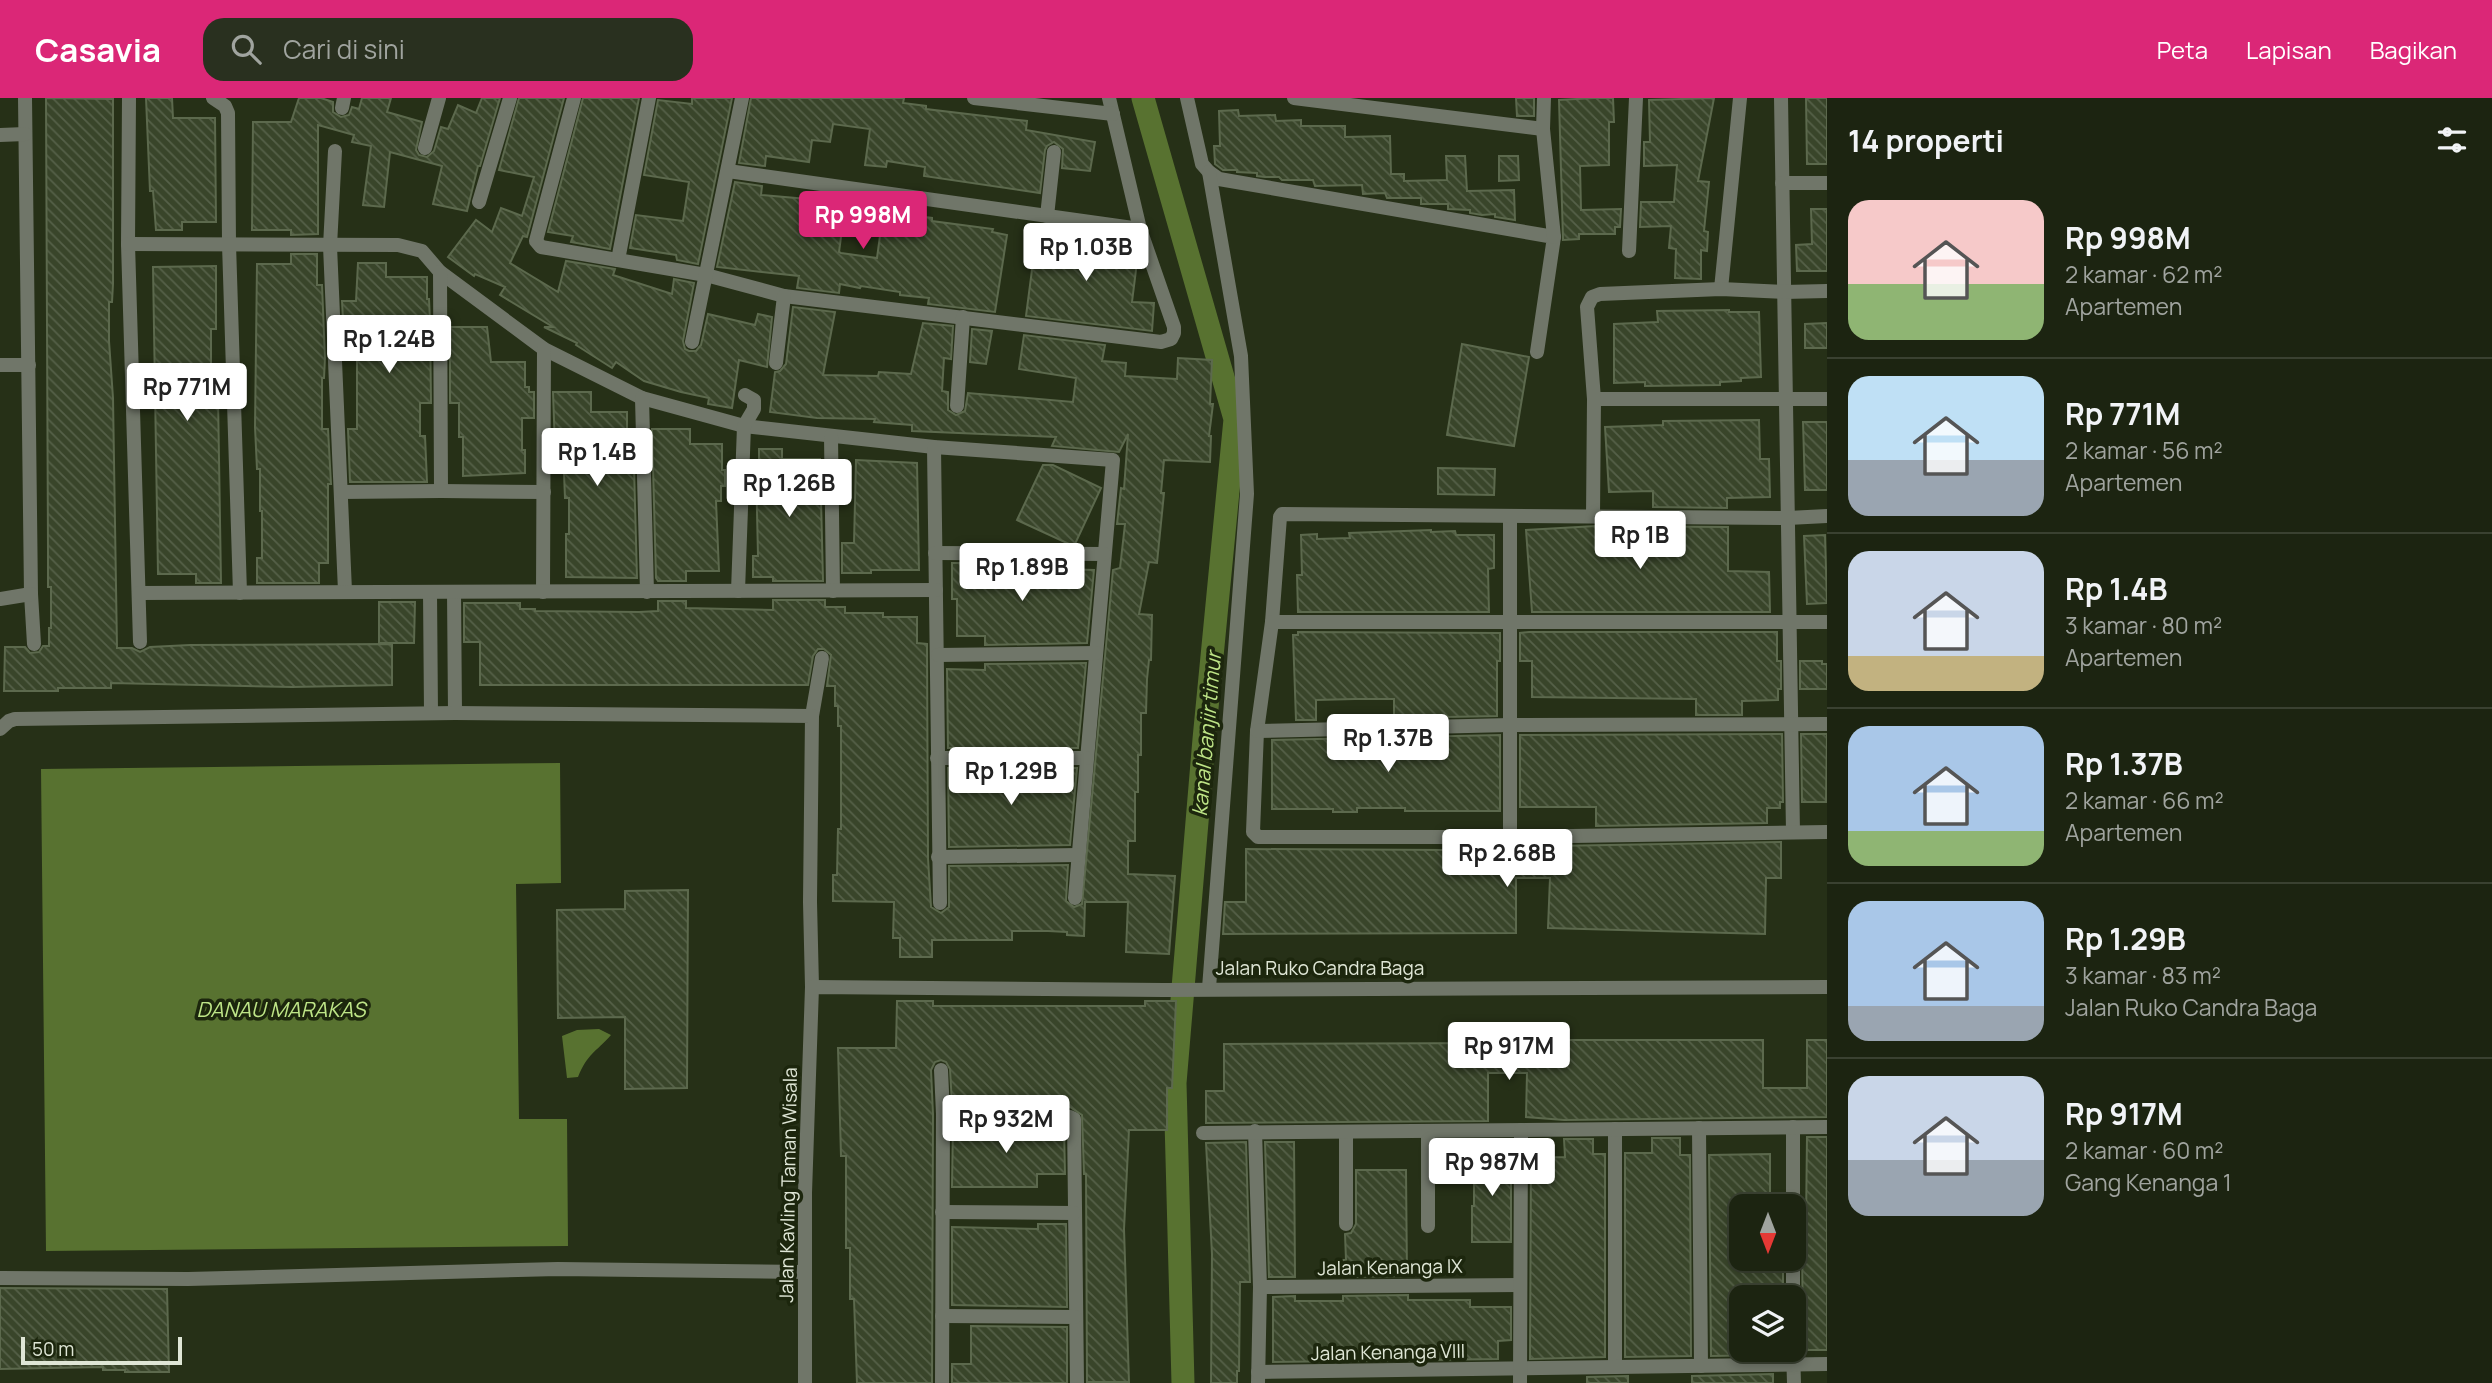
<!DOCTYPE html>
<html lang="id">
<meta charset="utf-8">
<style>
:root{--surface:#1c2411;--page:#29301f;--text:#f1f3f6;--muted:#a0a49f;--line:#3a4131;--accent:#db2777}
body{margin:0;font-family:Manrope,sans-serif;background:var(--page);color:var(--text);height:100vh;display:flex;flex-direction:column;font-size:26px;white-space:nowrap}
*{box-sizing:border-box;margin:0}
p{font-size:23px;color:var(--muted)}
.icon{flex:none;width:38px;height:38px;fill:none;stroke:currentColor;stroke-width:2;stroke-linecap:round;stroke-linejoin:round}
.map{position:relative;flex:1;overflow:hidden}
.side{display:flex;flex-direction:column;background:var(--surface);width:665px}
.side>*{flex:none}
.needle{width:46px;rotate:180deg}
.fabs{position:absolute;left:1729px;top:1096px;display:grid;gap:14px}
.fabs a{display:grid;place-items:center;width:77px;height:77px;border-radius:14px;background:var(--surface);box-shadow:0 4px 10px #0003,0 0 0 2px var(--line);font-size:35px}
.scale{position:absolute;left:21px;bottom:18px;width:161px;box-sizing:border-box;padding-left:7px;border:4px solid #dfe6d6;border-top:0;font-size:19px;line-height:24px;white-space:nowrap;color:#dfe6d6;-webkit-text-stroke:5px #1c260d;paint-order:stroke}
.price{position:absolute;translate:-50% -60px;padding:0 16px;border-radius:7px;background:#fff;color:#222;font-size:23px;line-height:46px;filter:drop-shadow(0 2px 4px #0008)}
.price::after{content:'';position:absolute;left:50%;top:42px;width:21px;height:16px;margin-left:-10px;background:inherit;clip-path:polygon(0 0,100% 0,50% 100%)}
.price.active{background:var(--accent);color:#fff}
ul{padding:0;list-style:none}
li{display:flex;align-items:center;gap:21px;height:175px;padding:0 21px}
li+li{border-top:2px solid var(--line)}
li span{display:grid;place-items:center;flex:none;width:196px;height:140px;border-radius:21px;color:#555}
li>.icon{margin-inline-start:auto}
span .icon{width:84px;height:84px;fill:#fffc;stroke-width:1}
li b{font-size:30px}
h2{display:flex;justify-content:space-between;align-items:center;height:84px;padding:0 21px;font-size:30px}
header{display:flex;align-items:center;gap:42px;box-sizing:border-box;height:98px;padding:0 35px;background:var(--accent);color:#fff}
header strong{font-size:33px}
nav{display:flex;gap:38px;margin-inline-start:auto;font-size:24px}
.search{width:490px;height:63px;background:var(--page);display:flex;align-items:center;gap:18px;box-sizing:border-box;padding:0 24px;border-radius:21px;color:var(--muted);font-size:26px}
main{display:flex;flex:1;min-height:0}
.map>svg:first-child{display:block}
</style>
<header>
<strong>Casavia</strong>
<div class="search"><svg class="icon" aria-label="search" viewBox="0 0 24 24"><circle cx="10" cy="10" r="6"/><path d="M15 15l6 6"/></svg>Cari di sini</div>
<nav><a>Peta</a><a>Lapisan</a><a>Bagikan</a></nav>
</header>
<main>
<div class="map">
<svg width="1827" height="1285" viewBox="0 0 1827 1285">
<defs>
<pattern id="building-back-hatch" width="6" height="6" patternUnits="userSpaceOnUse" patternTransform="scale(1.75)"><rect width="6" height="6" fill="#39452a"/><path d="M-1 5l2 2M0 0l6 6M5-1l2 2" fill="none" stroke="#556048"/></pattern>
</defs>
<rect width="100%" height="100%" fill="#263017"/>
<g fill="#587230">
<polygon points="560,665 561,785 516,786 519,1021 567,1021 568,1148 46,1153 41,671"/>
<path d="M599,931L611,937C595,955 588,955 578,979L567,980L562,938L577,932Z"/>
</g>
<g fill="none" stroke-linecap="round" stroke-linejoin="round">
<polyline stroke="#587230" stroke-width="23" points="1143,0 1235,321 1204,641 1175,985 1183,1285"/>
</g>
<g fill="url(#building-back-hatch)" stroke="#5c694d" stroke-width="2">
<polygon points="46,0 113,1 113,186 112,204 109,204 109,243 113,300 117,550 132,550 140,554 150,549 190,547 392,546 392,587 292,589 111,585 111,590 58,590 58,593 4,593 5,549 25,549 30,555 39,554 43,548 49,548 49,530 51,530 51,489 48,489 48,453"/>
<polygon points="146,0 172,0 173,20 215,20 216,124 182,124 182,132 156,132 153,93 150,93"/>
<polygon points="299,0 321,0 333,4 333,14 341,19 349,17 352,9 359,11 362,0 391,0 387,14 422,24 416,52 419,57 427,59 434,53 441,29 448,31 458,7 476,15 482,0 500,0 480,68 478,68 467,113 433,106 442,68 390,54 384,109 363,107 371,48 352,44 354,37 318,27 318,136 291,137 291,132 252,132 253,24 291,24"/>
<polygon points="519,0 564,0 527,139 523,138 510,165 558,194 566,163 615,171 613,177 672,196 674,181 694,185 683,243 685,251 689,253 696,253 701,247 708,216 755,227 758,216 772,219 767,269 739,262 732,310 708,306 709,300 681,294 644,283 616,264 612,270 576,247 577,245 544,229 553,229 500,197 505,189 475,176 474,178 448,159 476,122 492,134 501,110 522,118 534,79 499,72"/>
<polygon points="583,0 639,0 610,151 571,144 573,138 548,134"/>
<polygon points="692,0 732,0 698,166 677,162 676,157 630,150 636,117 683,123 689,84 644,77 658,2 692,6"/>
<polygon points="751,0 904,0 903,5 926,8 926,11 1027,23 1026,32 1095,44 1090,73 1062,70 1063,51 1054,44 1047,48 1045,52 1040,95 924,78 925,69 887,63 886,69 865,67 870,31 833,26 830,44 812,42 809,64 766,58 765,68 739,65"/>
<polygon points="1516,0 1534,0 1534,18 1517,18"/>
<polygon points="1594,0 1613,0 1614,24 1609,24 1609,67 1580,68 1581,112 1621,111 1620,129 1615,129 1615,136 1579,136 1579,141 1563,142 1559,2"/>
<polygon points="1714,0 1698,83 1709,84 1704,133 1708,134 1707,153 1701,152 1701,181 1675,180 1676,151 1669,150 1671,128 1640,129 1641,104 1674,104 1677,67 1644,68 1644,44 1650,44 1649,2"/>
<polygon points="1806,0 1827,0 1827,66 1807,66"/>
<polygon points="1238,12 1239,18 1275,17 1276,23 1301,22 1301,28 1345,28 1345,39 1390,38 1391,76 1404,76 1404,83 1447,82 1446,58 1465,58 1467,93 1514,92 1515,122 1495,119 1495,116 1482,117 1470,115 1470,112 1448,111 1448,106 1421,106 1421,100 1387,100 1385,95 1363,96 1362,87 1315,88 1313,82 1282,82 1279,79 1265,79 1257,78 1257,75 1237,74 1237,72 1223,72 1215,66 1214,48 1220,48 1219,13"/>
<polygon points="1499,58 1518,58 1519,82 1499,83"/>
<polygon points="735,84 762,88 761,97 818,102 817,105 845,109 839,154 841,155 877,160 884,108 910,111 909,117 932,120 932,123 993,131 992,134 1007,137 995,214 928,206 929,200 900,197 900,194 861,188 860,190 840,186 839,195 797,190 799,178 717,169"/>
<polygon points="1811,111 1827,111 1827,173 1797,173 1796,147 1812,146"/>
<polygon points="1039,134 1102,141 1101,145 1136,150 1138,156 1132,204 1154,205 1152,233 1026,218 1036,141 1038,141"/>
<polygon points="291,156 317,156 317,187 322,187 325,260 324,280 322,280 322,331 328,331 331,386 328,386 328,465 319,465 319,485 257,485 257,460 262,460 262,413 260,413 260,371 257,371 255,329 257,166 291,166"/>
<polygon points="358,165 386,165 386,179 427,179 427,201 429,201 430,223 431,305 420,305 420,338 425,338 427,384 350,384 348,331 357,331 357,260 345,260 342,203 356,203"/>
<polygon points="216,168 216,231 211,231 211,277 213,298 218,298 221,485 196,485 196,476 158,476 153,169"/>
<polygon points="793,209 835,214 823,277 878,278 879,274 911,276 923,225 953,228 951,261 944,260 942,293 948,294 948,312 956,317 965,313 968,295 1073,304 1076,280 1019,271 1024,237 1105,247 1102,263 1126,265 1125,278 1177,281 1178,260 1212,262 1210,306 1213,306 1209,338 1211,338 1210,364 1164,362 1161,395 1164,395 1157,465 1149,464 1139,516 1152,517 1151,562 1149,562 1147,581 1146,615 1141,615 1141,657 1138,657 1138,694 1135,694 1135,743 1128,743 1128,776 1175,778 1169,856 1126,854 1128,804 1085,804 1084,838 1067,837 1067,834 1048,833 1012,833 1012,842 932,842 932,859 900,859 900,840 893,840 894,804 833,803 833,777 837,777 838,731 841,731 841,628 838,628 838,608 835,608 835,588 827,588 831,557 824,551 818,551 813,558 808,587 480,587 480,544 464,544 464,505 520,505 520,511 535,511 535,513 639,514 658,513 658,503 686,503 686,510 773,512 773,502 825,502 825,509 845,509 845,515 883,515 883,519 917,519 917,545 927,546 928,760 931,809 941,815 949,809 949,768 1068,767 1066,803 1074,809 1082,806 1113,472 1120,470 1125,426 1117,426 1121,390 1124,391 1128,336 1119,354 1052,348 1056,339 912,333 912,327 874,324 875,321 817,320 770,314 775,274 780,273 786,266"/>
<polygon points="1729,212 1729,214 1759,214 1761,279 1741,280 1741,283 1720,284 1720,287 1645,288 1645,284 1614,285 1614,226 1658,224 1657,213"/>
<polygon points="1827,225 1827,250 1805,250 1805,226"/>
<polygon points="450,229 487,229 491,264 525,264 525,289 529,289 529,294 534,294 534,320 522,320 522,352 525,352 525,375 463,378 463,339 459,339 459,305 450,305"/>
<polygon points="972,231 992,233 986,266 970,264"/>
<polygon points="1462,246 1529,259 1514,348 1447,337"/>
<polygon points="553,294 591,294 591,314 627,314 627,331 633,331 637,480 566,479 566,436 569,436 569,400 565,400 563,350 555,350"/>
<polygon points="1759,322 1760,361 1769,361 1770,399 1727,400 1727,410 1653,409 1653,393 1609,394 1605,329 1663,327 1663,323"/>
<polygon points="1803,324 1827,324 1827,392 1805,392"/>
<polygon points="652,331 690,331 690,346 722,346 722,372 725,372 725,388 721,388 721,403 716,403 719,473 686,473 686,483 658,483 656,480"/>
<polygon points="759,351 782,351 782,361 820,361 823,483 773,483 773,479 753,479 753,458 758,458 756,370 759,370"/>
<polygon points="856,362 917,365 919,472 871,472 871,475 842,475 842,445 854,445"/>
<polygon points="1043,367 1053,367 1101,390 1075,446 1069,446 1017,422"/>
<polygon points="1438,370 1495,371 1494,397 1438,396"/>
<polygon points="1596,428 1728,429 1728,473 1769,474 1770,514 1532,514 1526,432"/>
<polygon points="1431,432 1431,434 1455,433 1456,437 1494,437 1494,470 1488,471 1489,514 1298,514 1297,477 1302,477 1301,437 1317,436 1317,441 1350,440 1349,435"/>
<polygon points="1825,437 1827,505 1807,506 1804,438"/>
<polygon points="952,465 1024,465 1024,470 1094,472 1087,545 985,547 985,538 957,538 957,501 952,501"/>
<polygon points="379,504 415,504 414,545 379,545"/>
<polygon points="1298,534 1500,535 1500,563 1497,563 1497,618 1394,620 1394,601 1355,601 1316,602 1316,622 1296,622 1293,537 1298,537"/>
<polygon points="1529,534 1777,534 1777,563 1781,563 1781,591 1778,591 1778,602 1742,603 1742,617 1696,617 1696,601 1532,599 1532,563 1520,563 1520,535"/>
<polygon points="1800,563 1822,563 1822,566 1827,566 1827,591 1800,591"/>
<polygon points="1086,565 1078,650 948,650 947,571 985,572 985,566"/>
<polygon points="1782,636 1783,704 1780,704 1780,710 1767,710 1767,725 1596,728 1596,709 1520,709 1520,637"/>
<polygon points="1801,636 1827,636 1826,704 1802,704"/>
<polygon points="1500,637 1500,713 1405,713 1405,710 1357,710 1357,714 1333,714 1333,711 1272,711 1272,642"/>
<polygon points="948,670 1077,670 1070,747 949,749"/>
<polygon points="1781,744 1781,780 1766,780 1765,836 1548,830 1550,780 1516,780 1516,835 1223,836 1225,804 1246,804 1246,751 1446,752 1488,749"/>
<polygon points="688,792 687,990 625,991 625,919 558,920 557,812 625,811 625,793"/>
<polygon points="897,903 933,903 933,908 1145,908 1145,903 1176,903 1172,990 1167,990 1167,1032 1129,1032 1124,1131 1129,1284 1087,1284 1086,1076 1084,1076 1082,1017 1070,1009 952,1007 950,971 946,964 941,962 935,964 931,972 933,1016 932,1285 857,1285 854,1201 850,1201 850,1150 846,1150 846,1058 841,1058 838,950 896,950"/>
<polygon points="1545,942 1763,942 1763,990 1807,990 1807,942 1827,942 1827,1019 1564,1022 1526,1019 1527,975 1488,975 1488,1023 1206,1025 1206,993 1224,993 1224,946 1516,945 1516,949 1544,950"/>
<polygon points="953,1026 1064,1028 1065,1076 1037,1076 1037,1089 952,1089"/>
<polygon points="1807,1039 1827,1039 1827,1252 1803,1252 1802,1144 1804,1144 1804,1126 1806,1126"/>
<polygon points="1652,1040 1680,1040 1680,1057 1690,1057 1691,1258 1625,1259 1625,1055 1652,1055"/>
<polygon points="1564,1041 1593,1041 1593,1056 1605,1056 1605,1259 1530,1261 1531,1060 1565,1059"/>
<polygon points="1246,1044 1250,1184 1240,1184 1239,1273 1237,1273 1237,1285 1211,1285 1212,1156 1206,1045"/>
<polygon points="1265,1044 1294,1044 1295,1179 1269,1179"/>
<polygon points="1474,1053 1503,1053 1503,1060 1511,1060 1511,1144 1472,1144 1472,1108 1474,1108"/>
<polygon points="1770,1056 1770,1108 1738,1108 1739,1160 1783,1163 1783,1199 1740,1199 1741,1251 1773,1251 1773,1257 1711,1258 1709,1057"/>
<polygon points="1356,1072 1406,1072 1407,1178 1343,1179 1343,1162 1346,1162 1345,1136 1351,1135 1356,1126"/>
<polygon points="1038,1126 1066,1126 1067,1209 952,1207 952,1129 1038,1131"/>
<polygon points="0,1190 167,1191 169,1274 125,1274 125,1272 103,1272 103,1269 0,1271"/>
<polygon points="1408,1197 1408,1202 1470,1202 1470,1209 1511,1209 1511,1242 1498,1243 1498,1261 1273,1264 1273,1199 1295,1198 1295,1203 1343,1203 1343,1198"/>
<polygon points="971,1228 1067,1229 1067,1285 952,1285 952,1266 971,1266"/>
<polygon points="1773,1276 1773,1285 1692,1285 1692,1278"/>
<polygon points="1628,1278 1628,1285 1587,1285 1587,1279"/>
</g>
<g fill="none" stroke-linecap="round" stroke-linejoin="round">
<g stroke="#707669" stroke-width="14">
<polyline points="25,0 31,496 34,546"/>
<polyline points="129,0 128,146 140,544"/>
<polyline points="213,0 225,8 228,15 229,146 240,495"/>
<polyline points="574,0 537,139 536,143 541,149 706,177 784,198 1161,244 1171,241 1174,235 1174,229 1140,131 1109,0"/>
<polyline points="974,0 1113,16"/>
<polyline points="1187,0 1202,66 1209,74 1219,81 1554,139 1537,254"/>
<polyline points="1294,0 1543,31"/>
<polyline points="1544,0 1543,31 1554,139"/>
<polyline points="1781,0 1793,734"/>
<polyline points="342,10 344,0"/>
<polyline points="0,37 25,36"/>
<polyline points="425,50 439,0"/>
<polyline points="335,53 330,148 345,493"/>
<polyline points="728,73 1140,131"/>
<polyline points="1209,74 1241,258 1247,396 1209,890"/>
<polyline points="1782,85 1827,85"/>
<polyline points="479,104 510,0"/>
<polyline points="1047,118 1054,54"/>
<polyline points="128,146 398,147 422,153 440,174 544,251 642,300 744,328 934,349 1113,362 1075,800"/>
<polyline points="1629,153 1636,0"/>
<polyline points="618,162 649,0"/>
<polyline points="440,174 441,393"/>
<polyline points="1721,191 1740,0"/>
<polyline points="692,244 742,0"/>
<polyline points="776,265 784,198"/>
<polyline points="0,267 29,267"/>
<polyline points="642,300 647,494"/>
<polyline points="1594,301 1827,301"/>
<polyline points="957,308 963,219"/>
<polyline points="831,338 833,493"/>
<polyline points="934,349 940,805"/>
<polyline points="341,394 441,393 544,394"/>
<polyline points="1510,418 1510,739"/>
<polyline points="1593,418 1594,301 1587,209 1592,199 1600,196 1721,191 1784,194 1827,193"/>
<polyline points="1827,418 1788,420 1282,416 1280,419 1272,524 1257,633 1253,734 1258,739 1510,739 1827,734"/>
<polyline points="935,455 1104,456"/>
<polyline points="738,493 744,328 754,311 754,302 745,297"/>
<polyline points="430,494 431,615"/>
<polyline points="454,494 455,615"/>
<polyline points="543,494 544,251"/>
<polyline points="139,495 936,492"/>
<polyline points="0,501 31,496"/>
<polyline points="1272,524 1827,524"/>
<polyline points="938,557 1096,555"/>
<polyline points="812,618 822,560"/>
<polyline points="0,631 9,623 15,621 455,615 812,618 810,804 812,889"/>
<polyline points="1257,633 1510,627 1827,626"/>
<polyline points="937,660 1086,660"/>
<polyline points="938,759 1077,757"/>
<polyline points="941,972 943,1016 942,1285"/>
<polyline points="943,1016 1070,1019 1074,1021 1077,1285"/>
<polyline points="1793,1029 1793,1108"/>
<polyline points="1699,1030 1701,1268"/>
<polyline points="1615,1031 1615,1269"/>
<polyline points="1255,1033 1260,1189 1258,1285"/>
<polyline points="1346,1034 1346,1126"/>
<polyline points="1203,1035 1827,1029"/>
<polyline points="942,1114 1074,1115"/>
<polyline points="1428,1128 1428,1033"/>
<polyline points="1793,1160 1793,1199"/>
<polyline points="0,1180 188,1181 558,1171 805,1174"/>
<polyline points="1260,1189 1520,1187"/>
<polyline points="942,1218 1075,1219"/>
<polyline points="1793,1251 1794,1285"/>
<polyline points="1258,1274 1827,1266"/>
<polyline points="1520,1285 1521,1032"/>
</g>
<polyline stroke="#707669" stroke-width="14" points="805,1285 805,1095 812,889 1164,892 1827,889"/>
</g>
<g text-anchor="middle" stroke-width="7" stroke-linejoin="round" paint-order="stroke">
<g font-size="19" fill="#dfe6d6" stroke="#1c260d">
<text x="1320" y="877">Jalan Ruko Candra Baga</text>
<text transform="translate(788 1087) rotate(-89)" y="7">Jalan Kavling Taman Wisala</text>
<text transform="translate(1390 1169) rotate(-1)" y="7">Jalan Kenanga IX</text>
<text transform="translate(1388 1254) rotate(-1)" y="7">Jalan Kenanga VIII</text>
</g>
<g font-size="21" font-style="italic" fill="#bee587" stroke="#1c260d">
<text transform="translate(1207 636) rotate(-85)" y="7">kanal banjir timur</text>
<text x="281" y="919">DANAU MARAKAS</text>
</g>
</g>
</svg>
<div class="fabs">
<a><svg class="needle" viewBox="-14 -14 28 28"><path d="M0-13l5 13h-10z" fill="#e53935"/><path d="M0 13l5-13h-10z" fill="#a0a49f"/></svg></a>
<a><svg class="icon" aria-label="layers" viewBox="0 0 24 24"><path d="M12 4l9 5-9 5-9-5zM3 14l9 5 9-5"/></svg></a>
</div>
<div class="scale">50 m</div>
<b class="price active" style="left:863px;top:153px">Rp 998M</b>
<b class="price" style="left:1086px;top:185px">Rp 1.03B</b>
<b class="price" style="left:389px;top:277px">Rp 1.24B</b>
<b class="price" style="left:187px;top:325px">Rp 771M</b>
<b class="price" style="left:597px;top:390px">Rp 1.4B</b>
<b class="price" style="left:789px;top:421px">Rp 1.26B</b>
<b class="price" style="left:1640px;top:473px">Rp 1B</b>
<b class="price" style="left:1022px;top:505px">Rp 1.89B</b>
<b class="price" style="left:1388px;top:676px">Rp 1.37B</b>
<b class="price" style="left:1011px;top:709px">Rp 1.29B</b>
<b class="price" style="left:1507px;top:791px">Rp 2.68B</b>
<b class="price" style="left:1509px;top:984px">Rp 917M</b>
<b class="price" style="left:1006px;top:1057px">Rp 932M</b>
<b class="price" style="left:1492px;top:1100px">Rp 987M</b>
</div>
<section class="side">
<h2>14 properti<svg class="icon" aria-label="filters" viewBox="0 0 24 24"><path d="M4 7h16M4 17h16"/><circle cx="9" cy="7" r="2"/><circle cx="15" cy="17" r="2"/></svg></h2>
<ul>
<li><span style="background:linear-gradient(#f6c9c9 60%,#8fb573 0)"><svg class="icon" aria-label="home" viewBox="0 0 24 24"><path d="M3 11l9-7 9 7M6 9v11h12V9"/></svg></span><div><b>Rp 998M</b><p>2 kamar · 62 m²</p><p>Apartemen</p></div></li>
<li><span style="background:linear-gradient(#bfe0f5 60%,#9aa5b1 0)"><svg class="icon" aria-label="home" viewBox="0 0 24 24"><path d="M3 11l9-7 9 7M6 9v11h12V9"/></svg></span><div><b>Rp 771M</b><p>2 kamar · 56 m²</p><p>Apartemen</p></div></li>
<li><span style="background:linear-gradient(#c9d6e8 75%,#c2b280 0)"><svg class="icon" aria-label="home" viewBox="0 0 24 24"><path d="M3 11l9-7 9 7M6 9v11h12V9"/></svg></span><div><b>Rp 1.4B</b><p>3 kamar · 80 m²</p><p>Apartemen</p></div></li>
<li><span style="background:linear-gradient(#a9c7e8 75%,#8fb573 0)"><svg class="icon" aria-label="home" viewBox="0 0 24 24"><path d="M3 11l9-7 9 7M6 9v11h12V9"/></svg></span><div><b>Rp 1.37B</b><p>2 kamar · 66 m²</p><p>Apartemen</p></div></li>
<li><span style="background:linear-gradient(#a9c7e8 75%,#9aa5b1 0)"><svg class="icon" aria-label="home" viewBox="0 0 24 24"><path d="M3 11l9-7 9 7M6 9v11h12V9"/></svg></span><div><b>Rp 1.29B</b><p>3 kamar · 83 m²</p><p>Jalan Ruko Candra Baga</p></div></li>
<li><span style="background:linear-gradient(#c9d6e8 60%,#9aa5b1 0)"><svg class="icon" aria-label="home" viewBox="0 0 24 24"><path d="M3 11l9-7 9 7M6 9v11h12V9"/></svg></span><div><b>Rp 917M</b><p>2 kamar · 60 m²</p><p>Gang Kenanga 1</p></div></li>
</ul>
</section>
</main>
